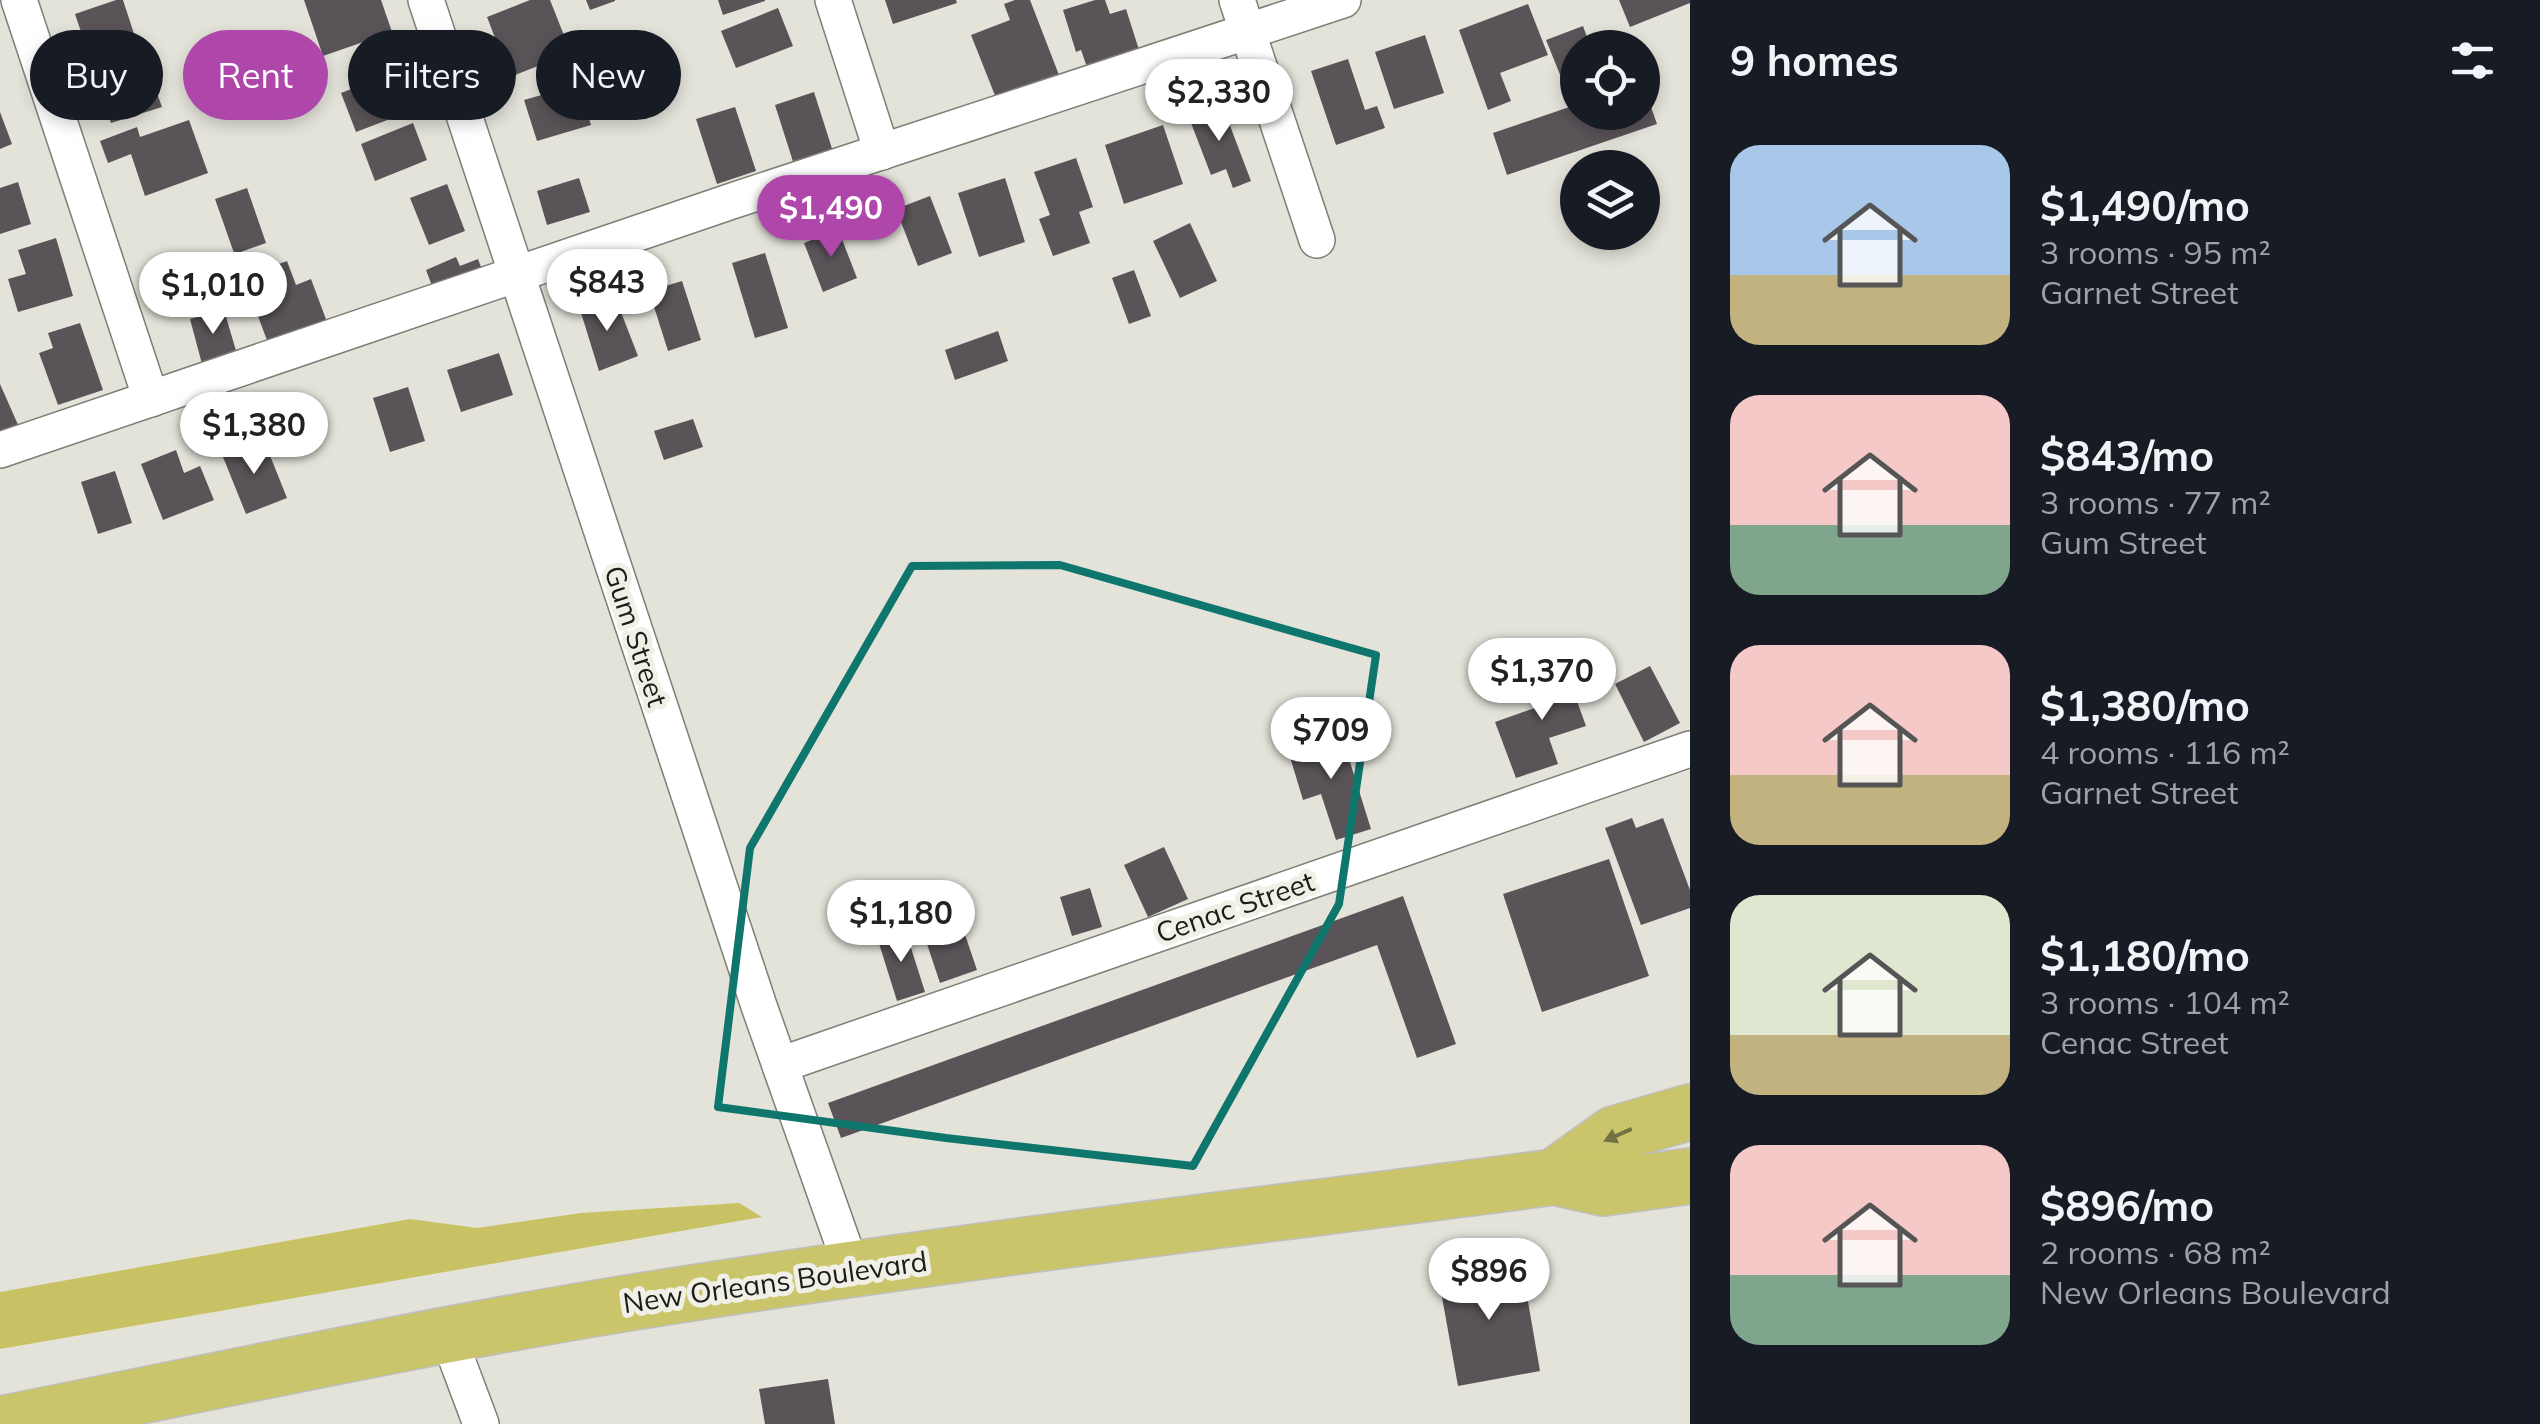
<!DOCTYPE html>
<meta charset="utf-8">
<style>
:root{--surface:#171b24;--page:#242831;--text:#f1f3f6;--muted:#9ea1a6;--accent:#af47aa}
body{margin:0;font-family:Mulish,sans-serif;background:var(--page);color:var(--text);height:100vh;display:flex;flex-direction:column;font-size:38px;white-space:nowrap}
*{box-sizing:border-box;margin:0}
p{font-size:32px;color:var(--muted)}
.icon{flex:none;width:55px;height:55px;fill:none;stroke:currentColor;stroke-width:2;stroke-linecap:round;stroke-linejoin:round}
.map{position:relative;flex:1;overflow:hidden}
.details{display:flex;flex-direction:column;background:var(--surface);width:850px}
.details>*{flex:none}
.top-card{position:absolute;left:30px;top:30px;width:950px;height:90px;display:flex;gap:20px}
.controls{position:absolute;left:1560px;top:30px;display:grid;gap:20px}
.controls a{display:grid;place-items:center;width:100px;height:100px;border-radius:50%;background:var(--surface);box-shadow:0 5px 15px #0003;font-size:50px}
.price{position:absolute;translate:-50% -85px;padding:0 22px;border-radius:35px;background:#fff;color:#222;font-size:32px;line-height:65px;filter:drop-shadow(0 2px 5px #0008)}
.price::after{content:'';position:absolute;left:50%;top:60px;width:30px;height:22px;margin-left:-15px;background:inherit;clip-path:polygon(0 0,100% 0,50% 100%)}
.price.on{background:var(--accent);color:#fff}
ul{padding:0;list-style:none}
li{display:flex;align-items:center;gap:30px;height:250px;padding:0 40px}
li span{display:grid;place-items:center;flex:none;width:280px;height:200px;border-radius:30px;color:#555}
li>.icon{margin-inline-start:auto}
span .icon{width:120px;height:120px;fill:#fffc;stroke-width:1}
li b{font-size:42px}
h2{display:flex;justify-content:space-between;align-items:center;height:120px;padding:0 40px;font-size:42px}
.pill{padding:0 35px;border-radius:45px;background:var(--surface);box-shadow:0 5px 15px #0003;font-size:35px;line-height:90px}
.pill.on{background:var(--accent);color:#fff}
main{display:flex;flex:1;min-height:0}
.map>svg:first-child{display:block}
</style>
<main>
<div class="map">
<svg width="1690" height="1424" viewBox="0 0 1690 1424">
<rect width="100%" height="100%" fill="#e3e3da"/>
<polygon fill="#c9c265" points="739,1203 762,1217 0,1349 0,1292 410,1219 477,1228 581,1213"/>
<g fill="#5a5459">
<polygon points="116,0 123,0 139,49 92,64 75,14"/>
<polygon points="304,0 381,0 392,32 323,56"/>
<polygon points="530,0 550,0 571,53 510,77 487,17"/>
<polygon points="586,0 615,0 615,1 590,10"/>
<polygon points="718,0 765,0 765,1 723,15"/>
<polygon points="885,0 956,0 957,3 893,24"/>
<polygon points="1015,0 1030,0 1059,75 996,98 971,35 1010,20 1004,4"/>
<polygon points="1095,0 1105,0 1110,14 1126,9 1140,53 1088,70 1081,50 1076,52 1063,10"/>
<polygon points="1619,0 1690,0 1690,3 1630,27"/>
<polygon points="1528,4 1548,55 1500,73 1511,101 1488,110 1459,30"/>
<polygon points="778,8 793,46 736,68 721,31"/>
<polygon points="1583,26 1591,48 1578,48 1578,76 1563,82 1546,40"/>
<polygon points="1425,35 1444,93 1394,109 1375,52"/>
<polygon points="1348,59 1365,110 1377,106 1385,128 1336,145 1311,71"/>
<polygon points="145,60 162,107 111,123 95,77"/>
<polygon points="573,65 591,125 537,141 524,100 559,90 553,72"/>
<polygon points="388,75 403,114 356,132 341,93"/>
<polygon points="1643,84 1657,124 1507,175 1493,133 1578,104 1578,112 1642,112"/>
<polygon points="814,92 835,158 796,171 775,105"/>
<polygon points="1221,102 1251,181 1233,188 1226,169 1211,175 1188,115"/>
<polygon points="735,107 756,171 717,184 696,119"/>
<polygon points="0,112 12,144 0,149"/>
<polygon points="189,120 208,173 145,196 131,154 108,163 100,141 137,127 140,137"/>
<polygon points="413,123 427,160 375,181 361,144"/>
<polygon points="1163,125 1183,184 1124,204 1105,145"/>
<polygon points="1076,158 1093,207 1079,212 1090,243 1053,256 1039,219 1050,215 1034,172"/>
<polygon points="579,178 590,212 547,225 537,191"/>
<polygon points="1005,178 1025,242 979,257 958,193"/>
<polygon points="18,182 31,224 0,234 0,188"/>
<polygon points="447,184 465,231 429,245 410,198"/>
<polygon points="247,188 266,243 235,254 243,277 287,261 296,285 311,279 327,322 268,343 252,300 238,305 221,258 234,253 215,199"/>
<polygon points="930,196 952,253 918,266 896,209"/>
<polygon points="1190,223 1217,281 1180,298 1153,241"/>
<polygon points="838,229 857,278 823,292 804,243"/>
<polygon points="56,238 73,296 18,312 8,279 26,274 18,250"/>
<polygon points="765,253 788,328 755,338 732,263"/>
<polygon points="456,257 460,266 478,259 486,280 437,299 426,270"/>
<polygon points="1134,270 1151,316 1129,324 1112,278"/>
<polygon points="682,281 701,340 668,351 649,291"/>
<polygon points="599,296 605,312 619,307 638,356 599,371 578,303"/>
<polygon points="224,310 237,354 202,364 190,319"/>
<polygon points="80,323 103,390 58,405 39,353 53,348 48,333"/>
<polygon points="998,331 1008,361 955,380 945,350"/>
<polygon points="499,353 513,395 461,412 447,370"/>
<polygon points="0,384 19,427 0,436"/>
<polygon points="408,387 425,441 390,452 373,398"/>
<polygon points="693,419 703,447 664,460 654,431"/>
<polygon points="251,440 258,457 269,453 287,498 246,514 221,452"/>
<polygon points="176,450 184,473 200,466 214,500 163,520 141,464"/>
<polygon points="115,471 132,523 98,534 81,482"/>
<polygon points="1562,660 1586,726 1549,738 1558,764 1516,778 1495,722 1546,704 1534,670"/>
<polygon points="1650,666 1680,723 1644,742 1615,684"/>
<polygon points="1340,730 1371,829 1336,840 1321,794 1303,800 1287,747"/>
<polygon points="1632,818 1636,828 1663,818 1690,890 1690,908 1641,925 1605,828"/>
<polygon points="1164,847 1188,899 1148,917 1124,865"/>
<polygon points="1609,859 1649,976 1542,1012 1503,894"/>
<polygon points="1090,888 1102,927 1072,936 1060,897"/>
<polygon points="952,896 977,970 940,983 915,908"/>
<polygon points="1403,896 1456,1044 1417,1058 1377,945 841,1138 828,1103"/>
<polygon points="905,929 925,992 897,1001 877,937"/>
<polygon points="1521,1261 1540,1371 1458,1386 1438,1275"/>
<polygon points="828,1379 835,1424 765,1424 759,1389"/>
</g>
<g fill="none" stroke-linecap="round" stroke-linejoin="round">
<g stroke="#7e7e76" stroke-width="38">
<g id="minor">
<polyline points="19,0 151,399"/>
<polyline points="426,0 759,1006 852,1269"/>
<polyline points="833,0 882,152"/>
<polyline points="1237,0 1317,240"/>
<polyline points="0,450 735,200 1343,0"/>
<polyline points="780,1065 1690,749"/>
<polyline points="448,1336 481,1424"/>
</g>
</g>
<g stroke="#bfbfbf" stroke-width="58">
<g id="primary">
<polyline points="1554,1177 1614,1134 1690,1112"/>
<path d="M1,1424C208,1383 414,1338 622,1304C931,1254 1243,1218 1554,1177L1603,1188L1690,1176"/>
</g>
</g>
<use href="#minor" stroke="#fff" stroke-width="35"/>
<use href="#primary" stroke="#cac46a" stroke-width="55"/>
</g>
<defs><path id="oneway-solid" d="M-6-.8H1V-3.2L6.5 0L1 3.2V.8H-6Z" transform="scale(2.5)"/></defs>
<use fill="#737042" href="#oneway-solid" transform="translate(1618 1135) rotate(156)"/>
<path fill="none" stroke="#0f766e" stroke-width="8" stroke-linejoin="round" d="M1060,565L1376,655L1339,904L1193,1166L946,1138L718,1107L750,848L912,566Z"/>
<g text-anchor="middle" stroke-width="10" stroke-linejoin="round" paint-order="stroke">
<g font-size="28" fill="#1c1c19" stroke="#f0f0e7">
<text transform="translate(636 636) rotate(72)" y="10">Gum Street</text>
<text transform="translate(1235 907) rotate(-19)" y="10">Cenac Street</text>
<text transform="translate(775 1282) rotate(-8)" y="10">New Orleans Boulevard</text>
</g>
</g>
</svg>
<div class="controls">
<a><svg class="icon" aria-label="locate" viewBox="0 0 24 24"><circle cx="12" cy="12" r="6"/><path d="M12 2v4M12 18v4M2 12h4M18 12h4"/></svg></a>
<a><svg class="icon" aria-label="layers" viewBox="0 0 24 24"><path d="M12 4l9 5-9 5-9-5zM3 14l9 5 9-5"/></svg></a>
</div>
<b class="price" style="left:1219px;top:144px">$2,330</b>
<b class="price on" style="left:831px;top:260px">$1,490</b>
<b class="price" style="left:607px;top:334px">$843</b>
<b class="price" style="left:213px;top:337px">$1,010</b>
<b class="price" style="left:254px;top:477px">$1,380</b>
<b class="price" style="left:1542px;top:723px">$1,370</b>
<b class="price" style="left:1331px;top:782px">$709</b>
<b class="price" style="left:901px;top:965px">$1,180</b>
<b class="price" style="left:1489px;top:1323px">$896</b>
<div class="top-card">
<a class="pill">Buy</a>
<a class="pill on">Rent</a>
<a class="pill">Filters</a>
<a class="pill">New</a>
</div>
</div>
<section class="details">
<h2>9 homes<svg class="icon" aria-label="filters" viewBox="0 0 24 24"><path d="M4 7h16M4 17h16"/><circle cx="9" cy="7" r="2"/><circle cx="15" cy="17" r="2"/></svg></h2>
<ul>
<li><span style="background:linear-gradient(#a9c7e8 65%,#c2b280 0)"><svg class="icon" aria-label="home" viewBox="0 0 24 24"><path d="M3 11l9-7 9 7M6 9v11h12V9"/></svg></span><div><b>$1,490/mo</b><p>3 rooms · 95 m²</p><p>Garnet Street</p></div></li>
<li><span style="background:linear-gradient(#f6c9c9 65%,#7fa58c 0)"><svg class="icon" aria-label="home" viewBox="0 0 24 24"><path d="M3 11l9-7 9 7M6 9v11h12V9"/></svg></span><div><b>$843/mo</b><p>3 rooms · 77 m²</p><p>Gum Street</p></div></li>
<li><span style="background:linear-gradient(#f6c9c9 65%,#c2b280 0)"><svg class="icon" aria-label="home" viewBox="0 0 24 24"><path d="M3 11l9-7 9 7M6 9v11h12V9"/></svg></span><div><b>$1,380/mo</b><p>4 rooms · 116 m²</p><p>Garnet Street</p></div></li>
<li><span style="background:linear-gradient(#dfe7d0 70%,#c2b280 0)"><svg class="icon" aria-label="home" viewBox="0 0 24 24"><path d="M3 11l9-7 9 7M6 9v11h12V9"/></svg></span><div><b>$1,180/mo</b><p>3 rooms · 104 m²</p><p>Cenac Street</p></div></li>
<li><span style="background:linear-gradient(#f6c9c9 65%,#7fa58c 0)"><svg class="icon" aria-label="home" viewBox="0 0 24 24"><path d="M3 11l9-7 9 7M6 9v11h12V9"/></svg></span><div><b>$896/mo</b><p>2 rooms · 68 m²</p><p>New Orleans Boulevard</p></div></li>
</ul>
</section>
</main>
